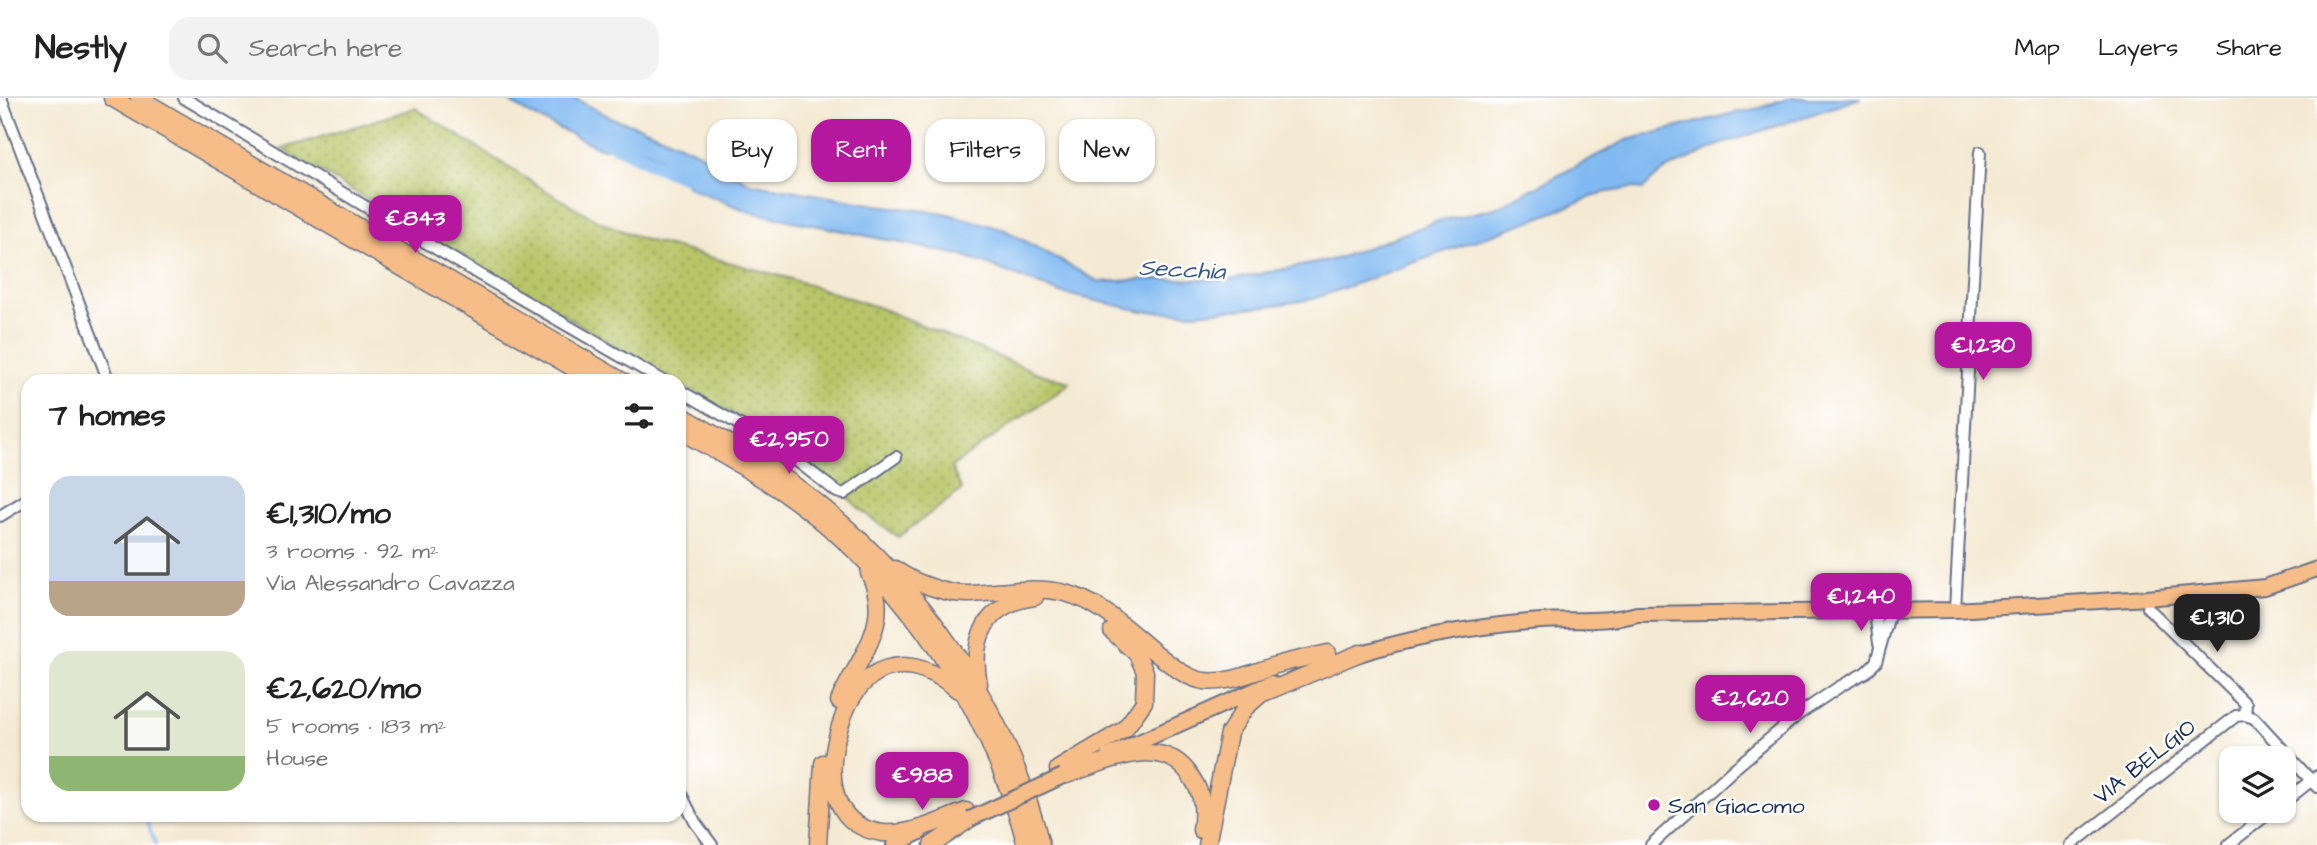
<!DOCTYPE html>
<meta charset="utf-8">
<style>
:root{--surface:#fff;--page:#f2f2f2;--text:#222;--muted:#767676;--line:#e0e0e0;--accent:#b5179e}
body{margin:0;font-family:"Architects Daughter",sans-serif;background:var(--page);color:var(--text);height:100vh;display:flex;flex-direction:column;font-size:26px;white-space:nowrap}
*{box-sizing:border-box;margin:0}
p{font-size:23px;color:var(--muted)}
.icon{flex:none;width:38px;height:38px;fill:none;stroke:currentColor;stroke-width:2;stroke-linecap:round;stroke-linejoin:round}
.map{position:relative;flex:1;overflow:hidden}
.side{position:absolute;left:21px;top:276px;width:665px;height:448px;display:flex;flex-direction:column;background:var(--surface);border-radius:21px;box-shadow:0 2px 5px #0004}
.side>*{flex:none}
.top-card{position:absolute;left:707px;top:21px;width:665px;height:63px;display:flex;gap:14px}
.fabs{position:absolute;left:2219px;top:648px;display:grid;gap:14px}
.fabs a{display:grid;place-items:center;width:77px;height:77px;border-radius:14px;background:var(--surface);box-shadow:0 2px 5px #0004;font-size:35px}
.price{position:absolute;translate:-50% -60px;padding:0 16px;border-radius:14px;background:var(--accent);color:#fff;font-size:23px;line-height:46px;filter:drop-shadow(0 2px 4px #0008)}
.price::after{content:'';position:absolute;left:50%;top:42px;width:21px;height:16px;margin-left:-10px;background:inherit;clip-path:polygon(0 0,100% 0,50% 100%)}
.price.selected{background:#222;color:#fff}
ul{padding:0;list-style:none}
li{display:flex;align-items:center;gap:21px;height:175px;padding:0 28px}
li span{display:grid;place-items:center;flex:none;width:196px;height:140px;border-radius:21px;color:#555}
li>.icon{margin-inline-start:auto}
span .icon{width:84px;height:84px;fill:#fffc;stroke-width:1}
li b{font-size:30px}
h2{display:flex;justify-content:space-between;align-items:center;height:84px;padding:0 28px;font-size:30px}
.tag{padding:0 24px;border-radius:21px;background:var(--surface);box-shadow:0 2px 5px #0004;font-size:24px;line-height:63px}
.tag.selected{background:var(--accent);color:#fff}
header{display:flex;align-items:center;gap:42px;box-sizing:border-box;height:98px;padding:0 35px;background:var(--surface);border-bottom:2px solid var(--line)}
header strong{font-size:33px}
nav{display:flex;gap:38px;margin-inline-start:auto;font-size:24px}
.search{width:490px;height:63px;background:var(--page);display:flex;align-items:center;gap:18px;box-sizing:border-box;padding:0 24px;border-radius:21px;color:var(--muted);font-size:26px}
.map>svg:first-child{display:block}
</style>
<header>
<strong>Nestly</strong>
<div class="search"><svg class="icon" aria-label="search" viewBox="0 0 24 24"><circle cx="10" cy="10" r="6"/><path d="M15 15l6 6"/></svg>Search here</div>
<nav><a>Map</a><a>Layers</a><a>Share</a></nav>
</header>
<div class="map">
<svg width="2317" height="747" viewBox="0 0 2317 747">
<defs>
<pattern id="park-dots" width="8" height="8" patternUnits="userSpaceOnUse" patternTransform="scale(1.75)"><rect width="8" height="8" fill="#b8c567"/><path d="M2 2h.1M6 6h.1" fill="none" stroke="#95a058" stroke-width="1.8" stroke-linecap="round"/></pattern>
</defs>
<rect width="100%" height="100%" fill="#fff"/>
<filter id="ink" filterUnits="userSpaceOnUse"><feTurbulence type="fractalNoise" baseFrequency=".0143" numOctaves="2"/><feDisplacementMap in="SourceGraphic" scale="14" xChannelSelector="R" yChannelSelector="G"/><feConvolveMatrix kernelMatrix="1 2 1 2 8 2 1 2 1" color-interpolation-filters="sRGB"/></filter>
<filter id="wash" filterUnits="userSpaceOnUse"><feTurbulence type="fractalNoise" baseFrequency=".00686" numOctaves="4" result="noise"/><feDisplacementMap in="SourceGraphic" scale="28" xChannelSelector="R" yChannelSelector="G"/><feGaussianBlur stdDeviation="1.57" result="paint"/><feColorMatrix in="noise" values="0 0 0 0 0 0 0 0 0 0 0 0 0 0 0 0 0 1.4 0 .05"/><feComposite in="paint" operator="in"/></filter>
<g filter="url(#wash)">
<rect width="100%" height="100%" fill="#f4e9d2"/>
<path fill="url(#park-dots)" stroke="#6a7a62" stroke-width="2" d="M415,10L543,91L599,123L642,141L788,180L880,210L1038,275L1069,284L1068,287L951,369L962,392L898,439C885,430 871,421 859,410C838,391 818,370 795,354C758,328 717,308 679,286V284L675,283L282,51Z"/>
<polygon fill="#80b9f1" stroke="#4e74a8" stroke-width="2" points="504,0 574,0 614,21 641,29 695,53 750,85 876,107 944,115 1003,131 1099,184 1152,181 1229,182 1336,161 1435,124 1495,110 1627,42 1734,15 1760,10 1787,0 1861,0 1719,47 1663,73 1643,91 1633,90 1602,95 1549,116 1313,201 1268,208 1195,215 1142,213 1061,195 965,158 750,114 690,90 661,60 636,48 600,50 529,16"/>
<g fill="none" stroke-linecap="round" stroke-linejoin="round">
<polyline stroke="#80b9f1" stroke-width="2.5" points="145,718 156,747"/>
<polyline stroke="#80b9f1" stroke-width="16" points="604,40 657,67 692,80"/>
</g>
</g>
<g filter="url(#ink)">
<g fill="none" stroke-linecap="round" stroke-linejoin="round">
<g stroke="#677087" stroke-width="14">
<g id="minor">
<polyline points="1,0 109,284"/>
<polyline points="184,0 480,177 665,284"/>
<polyline points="679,292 780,350 837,394 844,396 896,359"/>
<polyline points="0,418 28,401"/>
<polyline points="2148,510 2246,606 2245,617"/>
<polyline points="1955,512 1980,54"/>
<polyline points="1875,514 1879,545"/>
<polyline points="2245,617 2254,620 2317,689"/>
<polyline points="679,692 695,724 712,747"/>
<polyline points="2284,704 2317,678"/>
<polyline points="1651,747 1735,670 1799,616 1839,589 1866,574 1876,564 1890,514"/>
<polyline points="2071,747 2236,618 2245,617"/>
<polyline points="2228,747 2273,712"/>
</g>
</g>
<g stroke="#677087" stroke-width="18">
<g id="major">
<path d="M1350,559C1411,539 1477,528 1541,523C1573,521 1606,525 1637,516L1955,512L2147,500L2265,489L2317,471"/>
<polyline points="1108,658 1271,585"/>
<polyline points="894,747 920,734"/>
</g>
</g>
<g stroke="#677087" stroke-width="19">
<g id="highway">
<polyline points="112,0 597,284"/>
<polyline points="139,0 624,284"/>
<path d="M679,316C722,341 766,365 805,395C918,481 1008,609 1041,747"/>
<path d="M679,332C718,355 760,377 797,404C909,486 990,613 1026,747"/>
<path d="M895,471C912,484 947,497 970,496C1002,495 1033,487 1065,495C1103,504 1132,537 1162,560C1175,570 1187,580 1204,583C1229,586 1253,574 1276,567C1293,562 1311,559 1328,555"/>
<path d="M979,586C970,540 986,505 1035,499"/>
<path d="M958,592C906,550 860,564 840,628C827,670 826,728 883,735C910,738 941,722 966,713"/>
<path d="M839,603C859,558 894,526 869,475"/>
<polyline points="1058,671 1125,631 1144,604 1145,574 1137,556 1112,533"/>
<path d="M1063,678C1103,666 1163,632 1192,680C1203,697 1204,712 1201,732"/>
<polyline points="818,747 823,665"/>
<polyline points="932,747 970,721"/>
<polyline points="1207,747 1229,635 1245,610 1261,596 1360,555"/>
</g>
</g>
<use href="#minor" stroke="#fff" stroke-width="10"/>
<use href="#major" stroke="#f7bd88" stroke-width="14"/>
<use href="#highway" stroke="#f7bd88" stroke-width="16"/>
<g stroke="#677087" stroke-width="18" stroke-linecap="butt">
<polyline id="major-bridge" points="970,721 1063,678"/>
</g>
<use href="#major-bridge" stroke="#f7bd88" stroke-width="14"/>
</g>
</g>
<circle fill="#b5179e" stroke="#fff" stroke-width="2.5" cx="1654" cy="707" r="7"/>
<g text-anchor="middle" stroke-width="5" stroke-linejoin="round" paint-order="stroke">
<g font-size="23" fill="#1b2f5e" stroke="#fff">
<text transform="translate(2144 663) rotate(-38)" y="8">VIA BELGIO</text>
</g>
<g font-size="23" fill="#1b2f5e" stroke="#fff" text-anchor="start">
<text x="1668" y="715">San Giacomo</text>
</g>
<g font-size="24" font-style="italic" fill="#39588a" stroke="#fff">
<text transform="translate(1182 171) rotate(3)" y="8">Secchia</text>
</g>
</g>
</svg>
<div class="fabs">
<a><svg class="icon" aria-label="layers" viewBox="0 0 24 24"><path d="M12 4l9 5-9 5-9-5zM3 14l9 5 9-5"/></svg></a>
</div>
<b class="price" style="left:415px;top:157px">€843</b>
<b class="price" style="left:1983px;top:284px">€1,230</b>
<b class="price" style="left:789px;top:378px">€2,950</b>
<b class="price" style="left:1861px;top:535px">€1,240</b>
<b class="price selected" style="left:2217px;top:556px">€1,310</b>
<b class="price" style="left:1750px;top:637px">€2,620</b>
<b class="price" style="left:922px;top:714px">€988</b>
<div class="top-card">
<a class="tag">Buy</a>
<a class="tag selected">Rent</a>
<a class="tag">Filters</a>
<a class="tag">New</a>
</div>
<section class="side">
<h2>7 homes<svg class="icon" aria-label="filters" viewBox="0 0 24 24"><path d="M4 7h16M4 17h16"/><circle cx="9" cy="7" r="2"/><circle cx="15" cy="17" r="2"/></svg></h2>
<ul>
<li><span style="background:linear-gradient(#c9d6e8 75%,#b9a48a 0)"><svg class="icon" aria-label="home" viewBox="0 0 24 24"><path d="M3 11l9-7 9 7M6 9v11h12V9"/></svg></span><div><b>€1,310/mo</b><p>3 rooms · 92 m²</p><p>Via Alessandro Cavazza</p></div></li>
<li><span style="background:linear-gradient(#dfe7d0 75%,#8fb573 0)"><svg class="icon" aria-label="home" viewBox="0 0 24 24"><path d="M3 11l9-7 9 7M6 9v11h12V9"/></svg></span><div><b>€2,620/mo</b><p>5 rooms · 183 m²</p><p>House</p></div></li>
</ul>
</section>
</div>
